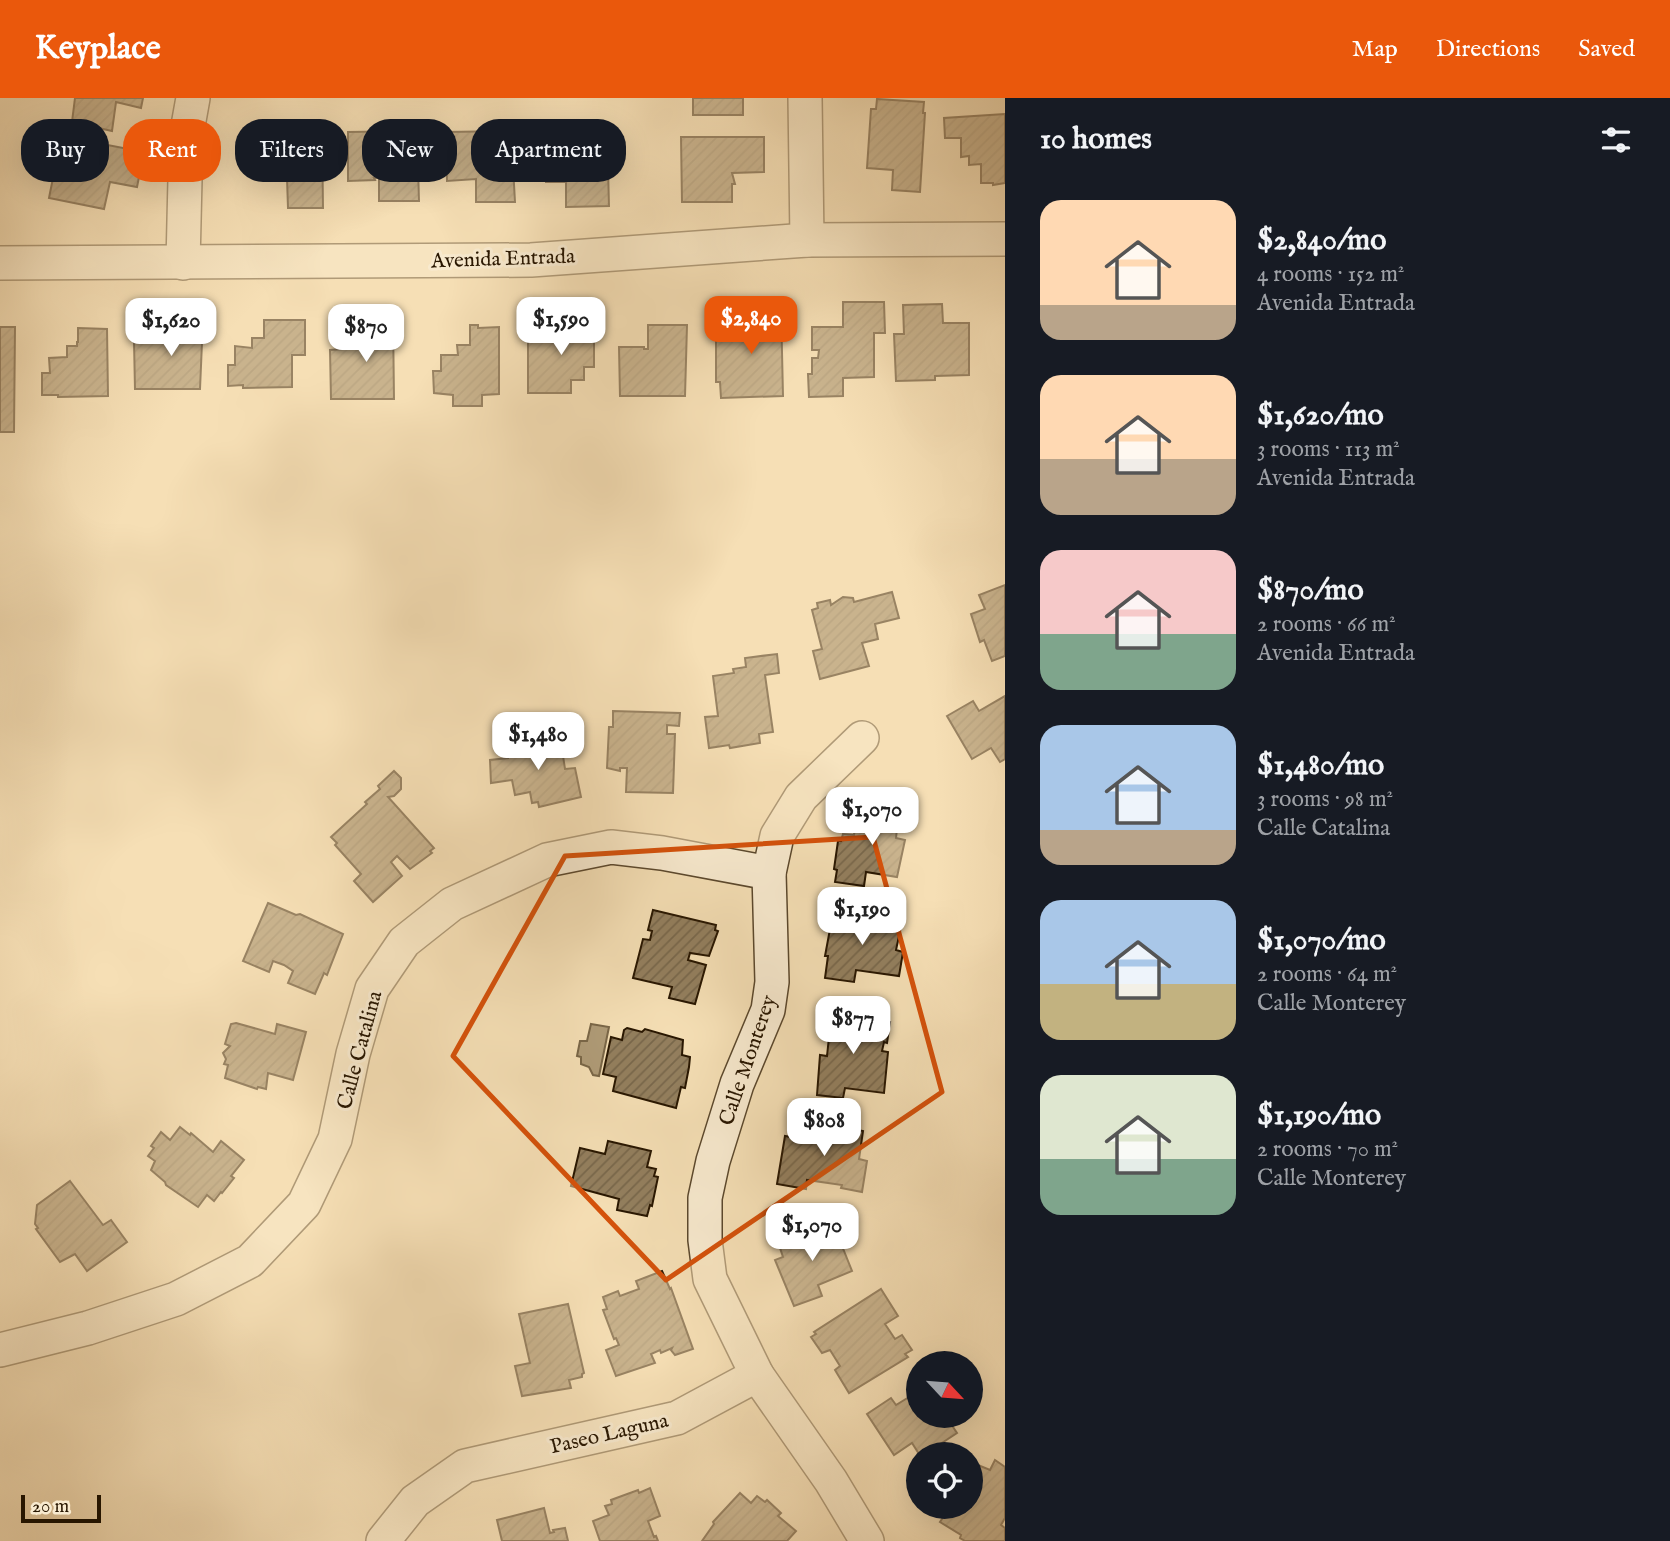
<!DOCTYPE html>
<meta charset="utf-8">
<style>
:root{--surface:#171b24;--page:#20242c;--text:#f1f3f6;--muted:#9ea1a6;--accent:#ea580c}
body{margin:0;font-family:"IM FELL English",serif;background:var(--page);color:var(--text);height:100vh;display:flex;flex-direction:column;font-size:26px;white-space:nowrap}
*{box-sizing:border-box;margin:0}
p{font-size:23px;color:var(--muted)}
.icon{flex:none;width:38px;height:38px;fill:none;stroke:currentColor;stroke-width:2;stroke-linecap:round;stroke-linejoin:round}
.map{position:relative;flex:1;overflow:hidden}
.drawer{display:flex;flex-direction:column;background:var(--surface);width:665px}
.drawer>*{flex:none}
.hud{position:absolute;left:21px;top:21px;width:665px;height:63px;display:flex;gap:14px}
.needle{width:46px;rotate:116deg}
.buttons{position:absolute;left:906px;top:1253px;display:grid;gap:14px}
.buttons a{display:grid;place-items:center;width:77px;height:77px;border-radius:50%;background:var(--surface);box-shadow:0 7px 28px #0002;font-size:35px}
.scale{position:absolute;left:21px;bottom:18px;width:80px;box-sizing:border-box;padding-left:7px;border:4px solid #281600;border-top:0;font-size:19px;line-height:24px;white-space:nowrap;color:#281600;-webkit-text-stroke:5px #f8eacf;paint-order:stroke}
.price{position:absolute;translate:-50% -60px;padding:0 16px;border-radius:14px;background:#fff;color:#222;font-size:23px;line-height:46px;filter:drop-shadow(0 2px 4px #0008)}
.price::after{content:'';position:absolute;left:50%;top:42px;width:21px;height:16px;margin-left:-10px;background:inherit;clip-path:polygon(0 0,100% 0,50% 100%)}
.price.current{background:var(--accent);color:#fff}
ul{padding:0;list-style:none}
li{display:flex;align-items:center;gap:21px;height:175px;padding:0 35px}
li span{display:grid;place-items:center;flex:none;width:196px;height:140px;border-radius:21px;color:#555}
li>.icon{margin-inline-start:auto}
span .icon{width:84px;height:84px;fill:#fffc;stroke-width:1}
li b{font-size:30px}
h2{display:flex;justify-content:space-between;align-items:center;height:84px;padding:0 35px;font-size:30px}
.chip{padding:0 24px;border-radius:28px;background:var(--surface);box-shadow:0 7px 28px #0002;font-size:24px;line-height:63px}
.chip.current{background:var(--accent);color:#fff}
header{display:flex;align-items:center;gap:42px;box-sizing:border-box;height:98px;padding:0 35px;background:var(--accent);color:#fff}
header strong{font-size:33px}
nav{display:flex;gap:38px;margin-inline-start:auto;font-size:24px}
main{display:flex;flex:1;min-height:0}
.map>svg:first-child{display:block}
</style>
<header>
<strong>Keyplace</strong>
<nav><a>Map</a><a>Directions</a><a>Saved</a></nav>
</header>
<main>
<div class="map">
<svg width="1005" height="1443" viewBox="0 0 1005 1443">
<defs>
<pattern id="building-hatch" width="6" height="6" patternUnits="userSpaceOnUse" patternTransform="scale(1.75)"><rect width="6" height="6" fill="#937f5e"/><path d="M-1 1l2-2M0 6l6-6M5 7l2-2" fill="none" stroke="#78674b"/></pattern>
</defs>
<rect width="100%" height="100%" fill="#f5dfb5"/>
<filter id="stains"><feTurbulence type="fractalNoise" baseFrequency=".00286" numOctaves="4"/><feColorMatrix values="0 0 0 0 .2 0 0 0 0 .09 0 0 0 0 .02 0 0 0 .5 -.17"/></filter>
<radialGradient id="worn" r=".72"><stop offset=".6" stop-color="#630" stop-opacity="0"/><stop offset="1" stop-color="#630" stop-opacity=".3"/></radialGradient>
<polygon fill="#af9b77" stroke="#796647" stroke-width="2" points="591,926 609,929 599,978 593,977 589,969 581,966 581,959 577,958 580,943 587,943"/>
<g fill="url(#building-hatch)" stroke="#281600" stroke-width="2">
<polygon points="75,0 143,0 141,10 116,4 112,33 94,29 93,37 71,32"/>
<rect x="693" y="0" width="50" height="17"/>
<polygon points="877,1 924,4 923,15 925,15 920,94 892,92 893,72 867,70 871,11 876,11"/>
<polygon points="1005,16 1005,85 993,87 993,85 981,85 981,66 969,67 969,58 961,59 961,40 945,40 944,20"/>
<polygon points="258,31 322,31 323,110 288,110 287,80 258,80 258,76 247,76 252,36 258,36"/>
<polygon points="607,32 609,108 566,109 566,84 546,84 545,34"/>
<polygon points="414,33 414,69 418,69 419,103 379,103 379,80 374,80 375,82 348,83 348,34"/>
<polygon points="511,33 515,104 476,104 476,81 447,83 446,34"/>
<polygon points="66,39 144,54 137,89 110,84 104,111 49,100 53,80 57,81 59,70 49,68 52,49 63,51"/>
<polygon points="681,39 764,39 764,74 732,75 735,86 732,86 732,104 682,104"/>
<polygon points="843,204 884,204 885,235 874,235 874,279 843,280 843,298 809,299 808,276 812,276 812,260 818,260 819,252 812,252 812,229 843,229"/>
<polygon points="942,206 943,225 969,225 969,277 935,278 935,282 896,283 894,236 904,236 903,207"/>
<polygon points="781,210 783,298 721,300 720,284 716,284 716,231 742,230 742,211"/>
<polygon points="358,220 393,220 394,301 331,301 330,252 358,250"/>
<polygon points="164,221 203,221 200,291 135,291 134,243 164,243"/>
<polygon points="594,221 594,269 584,269 584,282 571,282 571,295 528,295 528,242 554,242 554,222"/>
<polygon points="264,222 305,222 305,257 292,257 292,289 243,290 243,287 228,288 228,267 235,267 235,248 252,250 252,240 264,240"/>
<polygon points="470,227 478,227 478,230 499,229 499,296 482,297 482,308 453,308 453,297 434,295 433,273 441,273 441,257 458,257 457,247 470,247"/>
<polygon points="648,227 687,227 685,298 620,298 619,249 644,249 644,251 648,251"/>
<polygon points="0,229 15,229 14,334 0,334"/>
<polygon points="78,230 107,231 108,298 58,299 58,297 42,297 42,275 50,275 49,260 67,259 67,248 77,248 77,244 78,244"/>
<polygon points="1005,487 1005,558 992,563 984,542 980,544 971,516 985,511 979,497"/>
<polygon points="892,494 899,520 875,526 878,541 862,545 869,568 820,581 813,553 822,551 812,512 818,510 817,505 830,502 831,507 843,499 853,500 854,504"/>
<polygon points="777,556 779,575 765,577 773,634 759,636 760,645 730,650 729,647 709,650 705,619 718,618 713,578 734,575 733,571 746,569 745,560"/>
<polygon points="1005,598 1005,661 1000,664 991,650 972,661 947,618 973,603 979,613"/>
<polygon points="613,613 680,615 679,628 667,627 667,636 675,636 673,695 626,694 627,670 620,670 620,673 607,670 609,629 613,629"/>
<polygon points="560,638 565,671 575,670 581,699 539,709 538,704 532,705 530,694 515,697 512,682 491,685 490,662 508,660 508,655 523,652 522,646 534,643 536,641"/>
<polygon points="394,673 401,680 401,691 394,698 388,699 434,750 430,753 432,755 410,771 397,758 391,764 402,778 373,804 354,783 361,776 335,747 337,745 331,739 367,706 365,704 380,691 378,688"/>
<polygon points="882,705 901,707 900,712 907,712 904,732 897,731 896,740 905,742 897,779 866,774 864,788 835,784 837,772 834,771 838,743 841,743 843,736 854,737 856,721 874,723 877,708 881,709"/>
<polygon points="268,805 296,817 300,816 343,836 327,877 324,875 315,896 288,885 293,873 284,867 273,863 269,874 243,863"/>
<polygon points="653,812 716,827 715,832 718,833 709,858 690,855 688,862 706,867 695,906 669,900 672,889 633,880 643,841 650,842 652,833 648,832"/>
<polygon points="833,815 902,824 896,852 903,854 899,878 856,872 854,884 825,880 828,858 825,858"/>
<polygon points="830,916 875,922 876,920 882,921 882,923 890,924 887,945 884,944 882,953 888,954 884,995 845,990 843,1000 817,997 820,957 827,958 829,939 826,939 827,936 822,935 824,918 829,919"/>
<polygon points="236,925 275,936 277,926 306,934 293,982 268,975 266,991 258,989 257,991 225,980 228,967 224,966 226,961 223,955 230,948 225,946 231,926"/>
<polygon points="627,930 642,934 645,931 683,942 682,957 690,959 689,969 685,990 681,989 676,1010 613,993 616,979 603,976 611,939 622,942 624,932"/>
<polygon points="810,1023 863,1033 859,1061 867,1063 862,1094 841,1090 842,1087 807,1082 806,1091 777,1086 785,1038 807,1042"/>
<polygon points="180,1029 190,1037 191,1035 213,1054 221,1043 244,1062 231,1078 234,1080 222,1095 221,1094 214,1103 207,1097 198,1109 166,1087 165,1084 151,1072 155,1063 148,1058 154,1050 151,1048 161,1034 170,1042"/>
<polygon points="608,1043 651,1053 647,1069 656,1071 654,1078 658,1079 652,1108 650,1107 647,1118 617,1112 619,1101 571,1088 580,1050 605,1056"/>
<polygon points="70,1083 103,1127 111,1122 127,1144 87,1173 75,1156 60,1164 36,1131 38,1130 35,1126 37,1107"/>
<polygon points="832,1123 852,1173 818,1187 822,1198 794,1208 775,1162 783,1159 779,1147"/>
<polygon points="662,1173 670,1191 671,1190 693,1251 675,1257 671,1252 672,1250 661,1255 660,1252 651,1256 655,1265 616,1278 606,1252 619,1247 616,1240 614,1241 603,1212 607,1211 603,1199 618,1193 620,1198 639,1191 636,1183"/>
<polygon points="881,1191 898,1218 885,1226 895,1241 902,1237 912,1252 905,1256 908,1259 849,1295 835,1272 840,1268 830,1252 822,1255 811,1239 816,1236 814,1234"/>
<polygon points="568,1206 584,1275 582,1276 582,1279 569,1282 571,1290 522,1298 515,1268 530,1265 519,1216"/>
<polygon points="919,1293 919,1318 952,1318 953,1320 949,1323 957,1335 925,1356 919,1356 912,1345 894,1357 867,1316 891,1300 896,1307"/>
<polygon points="995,1362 1005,1369 1005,1420 1001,1427 1005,1430 1005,1443 965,1443 960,1440 961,1437 940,1424 950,1409 971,1409 971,1377 978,1367 990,1372"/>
<polygon points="650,1390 660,1418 648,1423 654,1439 656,1438 658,1443 600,1443 593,1423 609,1417 605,1408 612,1406 611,1402 638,1392 639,1395"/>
<polygon points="740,1395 751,1405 757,1398 765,1404 767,1402 781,1415 778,1418 796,1433 787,1443 702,1443 714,1426 713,1424"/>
<polygon points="544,1410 550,1435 554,1434 553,1432 565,1430 568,1443 502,1443 497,1422"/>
</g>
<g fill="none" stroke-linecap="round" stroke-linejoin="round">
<g stroke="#5b482d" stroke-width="36">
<g id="minor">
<polyline points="805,0 807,142"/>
<polyline points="0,165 531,162 807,142 1005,141"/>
<polyline points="183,165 186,39 193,0"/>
<polyline points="0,1252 88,1230 176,1201 250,1163 304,1106 335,1041 353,956 372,891 404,844 452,806 547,762 611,749 662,755 769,775"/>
<polyline points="757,1277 831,1383 867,1443"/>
<polyline points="383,1443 415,1403 465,1368 677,1320 757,1277 710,1181 705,1142 705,1100 713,1063 737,986 768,912 772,884 769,775 777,738 801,699 862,640"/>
</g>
</g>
<use href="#minor" stroke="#f8eacf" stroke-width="33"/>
</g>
<path d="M0 0H1005V1443H0ZM873,739L942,994L666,1182L453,958L565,758Z" fill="#f5dfb5" fill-opacity=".55" fill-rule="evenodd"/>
<path fill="none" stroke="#d5520b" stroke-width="5" stroke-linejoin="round" d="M873,739L942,994L666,1182L453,958L565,758Z"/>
<g text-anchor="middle" stroke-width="6" stroke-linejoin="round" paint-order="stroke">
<g font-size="21" fill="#281600" stroke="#f8eacf">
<text transform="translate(503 160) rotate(-2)" y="7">Avenida Entrada</text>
<text transform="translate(359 952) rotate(-75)" y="7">Calle Catalina</text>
<text transform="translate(747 962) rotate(-71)" y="7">Calle Monterey</text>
<text transform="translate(609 1335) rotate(-13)" y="7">Paseo Laguna</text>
</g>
</g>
<rect width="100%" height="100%" filter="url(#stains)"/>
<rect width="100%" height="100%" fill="url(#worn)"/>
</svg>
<div class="buttons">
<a><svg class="needle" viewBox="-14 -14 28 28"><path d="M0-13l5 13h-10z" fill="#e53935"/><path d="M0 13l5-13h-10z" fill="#9ea1a6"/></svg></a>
<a><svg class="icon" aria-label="locate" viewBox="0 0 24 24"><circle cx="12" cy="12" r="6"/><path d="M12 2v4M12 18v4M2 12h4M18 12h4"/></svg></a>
</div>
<div class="scale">20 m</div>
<b class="price current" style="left:751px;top:258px">$2,840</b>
<b class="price" style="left:561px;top:259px">$1,590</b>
<b class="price" style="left:171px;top:260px">$1,620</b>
<b class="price" style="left:366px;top:266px">$870</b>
<b class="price" style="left:538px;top:674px">$1,480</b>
<b class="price" style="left:872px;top:749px">$1,070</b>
<b class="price" style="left:862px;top:849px">$1,190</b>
<b class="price" style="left:853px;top:958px">$877</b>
<b class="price" style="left:824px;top:1060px">$808</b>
<b class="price" style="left:812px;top:1165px">$1,070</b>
<div class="hud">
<a class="chip">Buy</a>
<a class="chip current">Rent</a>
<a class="chip">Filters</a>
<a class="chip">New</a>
<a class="chip">Apartment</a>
</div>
</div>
<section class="drawer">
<h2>10 homes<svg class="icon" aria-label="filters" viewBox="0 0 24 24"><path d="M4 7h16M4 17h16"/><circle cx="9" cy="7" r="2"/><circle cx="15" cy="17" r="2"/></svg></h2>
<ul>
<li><span style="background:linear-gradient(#ffd9b3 75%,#b9a48a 0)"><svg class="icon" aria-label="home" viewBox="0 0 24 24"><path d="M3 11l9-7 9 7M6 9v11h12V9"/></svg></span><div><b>$2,840/mo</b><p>4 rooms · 152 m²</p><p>Avenida Entrada</p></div></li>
<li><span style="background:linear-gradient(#ffd9b3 60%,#b9a48a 0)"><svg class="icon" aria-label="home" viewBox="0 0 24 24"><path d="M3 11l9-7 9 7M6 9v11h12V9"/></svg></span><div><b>$1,620/mo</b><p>3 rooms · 113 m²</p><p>Avenida Entrada</p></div></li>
<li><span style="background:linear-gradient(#f6c9c9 60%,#7fa58c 0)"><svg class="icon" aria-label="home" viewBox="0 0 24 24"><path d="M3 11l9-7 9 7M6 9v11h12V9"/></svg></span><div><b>$870/mo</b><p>2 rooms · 66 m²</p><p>Avenida Entrada</p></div></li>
<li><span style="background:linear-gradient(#a9c7e8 75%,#b9a48a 0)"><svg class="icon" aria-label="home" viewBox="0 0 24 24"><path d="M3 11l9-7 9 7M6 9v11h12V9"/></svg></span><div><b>$1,480/mo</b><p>3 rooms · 98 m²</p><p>Calle Catalina</p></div></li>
<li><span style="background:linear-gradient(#a9c7e8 60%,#c2b280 0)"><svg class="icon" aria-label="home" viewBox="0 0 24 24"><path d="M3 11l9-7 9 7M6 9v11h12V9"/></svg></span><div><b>$1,070/mo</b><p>2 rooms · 64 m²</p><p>Calle Monterey</p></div></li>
<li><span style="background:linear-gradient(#dfe7d0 60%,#7fa58c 0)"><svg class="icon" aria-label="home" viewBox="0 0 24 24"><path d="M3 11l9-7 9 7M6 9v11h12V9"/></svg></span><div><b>$1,190/mo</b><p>2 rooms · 70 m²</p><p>Calle Monterey</p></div></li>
</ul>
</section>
</main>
